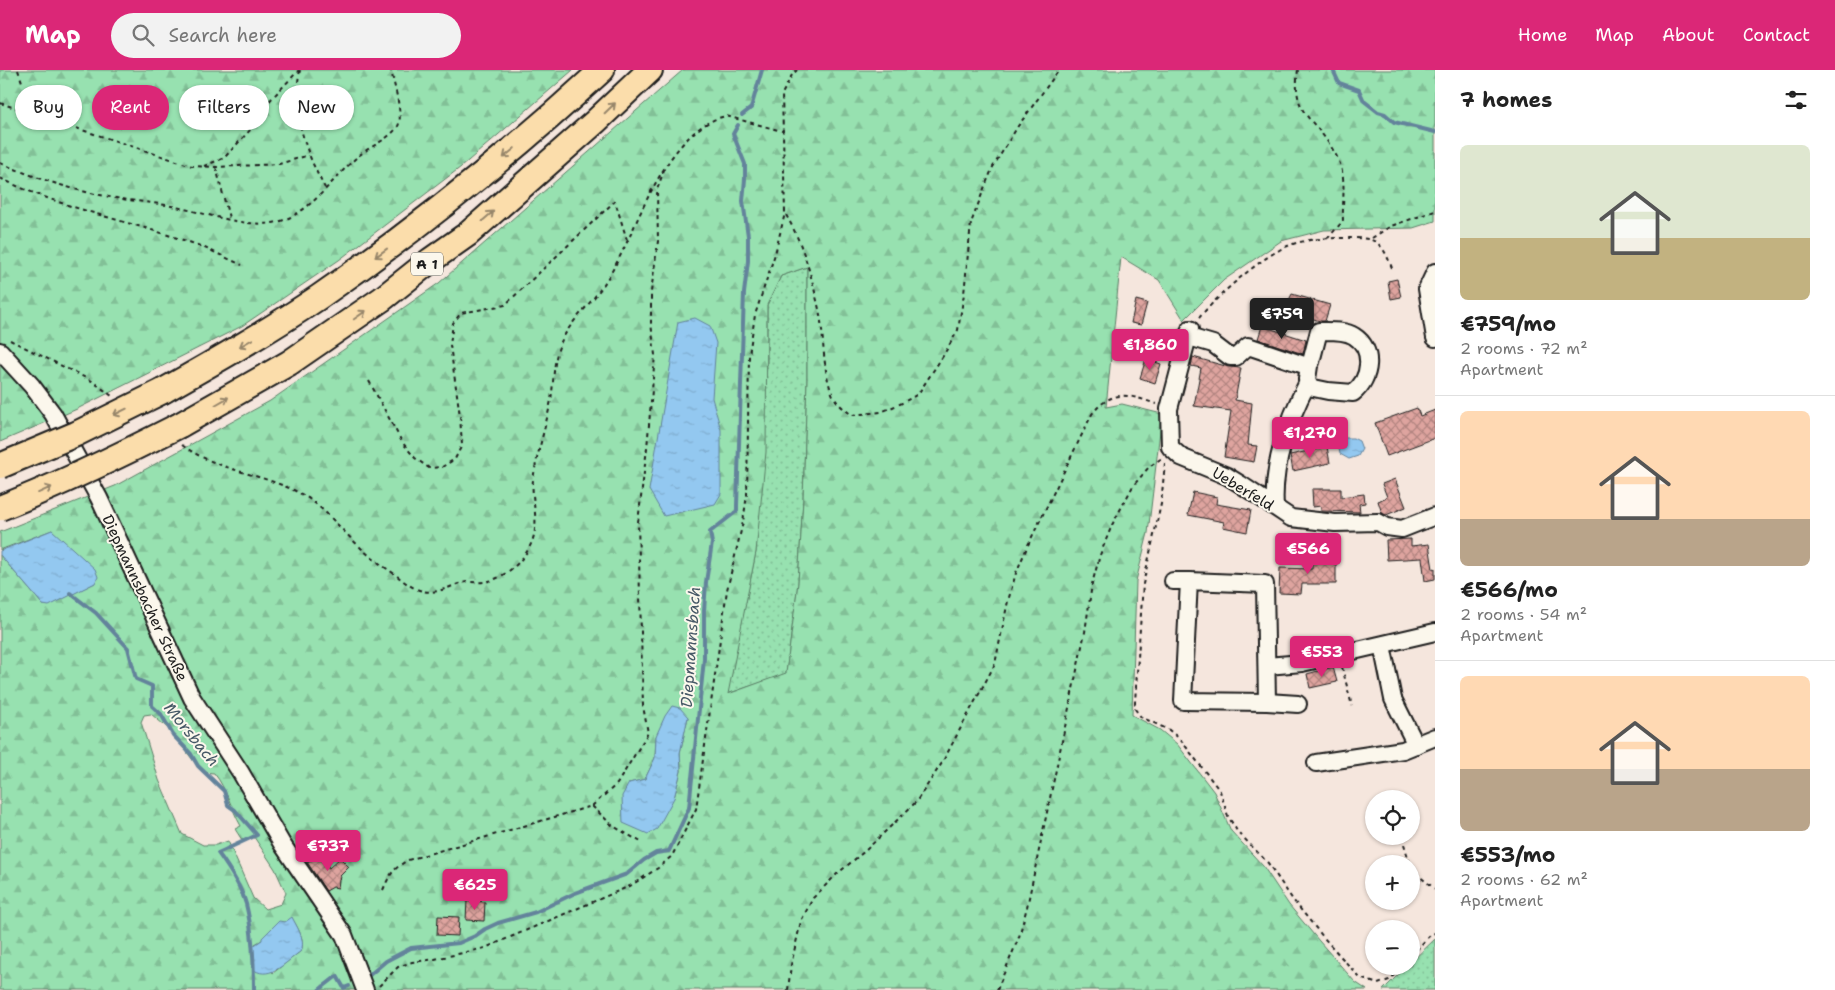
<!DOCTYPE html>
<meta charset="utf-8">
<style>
:root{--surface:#fff;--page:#f2f2f2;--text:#222;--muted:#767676;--line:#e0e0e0;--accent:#db2777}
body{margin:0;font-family:"Shantell Sans",sans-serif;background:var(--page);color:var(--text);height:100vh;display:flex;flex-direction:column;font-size:19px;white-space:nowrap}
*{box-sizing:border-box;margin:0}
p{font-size:16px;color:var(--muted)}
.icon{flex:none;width:28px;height:28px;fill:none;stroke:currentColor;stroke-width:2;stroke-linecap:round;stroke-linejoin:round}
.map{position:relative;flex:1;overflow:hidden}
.sheet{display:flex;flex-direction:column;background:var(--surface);width:400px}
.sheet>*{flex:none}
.guide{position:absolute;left:15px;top:15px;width:475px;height:45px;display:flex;gap:10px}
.controls{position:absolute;left:1365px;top:720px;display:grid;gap:10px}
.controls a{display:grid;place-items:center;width:55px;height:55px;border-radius:50%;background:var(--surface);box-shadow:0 1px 4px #0004;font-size:25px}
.price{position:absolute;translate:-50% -42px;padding:0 11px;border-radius:5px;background:var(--accent);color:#fff;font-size:16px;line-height:32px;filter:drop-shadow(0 1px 2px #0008)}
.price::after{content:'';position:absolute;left:50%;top:30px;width:15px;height:11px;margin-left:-8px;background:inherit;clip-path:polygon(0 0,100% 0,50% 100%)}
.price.active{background:#222;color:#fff}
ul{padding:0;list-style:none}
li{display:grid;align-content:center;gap:10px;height:265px;padding:0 25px}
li+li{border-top:1px solid var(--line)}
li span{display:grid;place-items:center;height:155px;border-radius:8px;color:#555}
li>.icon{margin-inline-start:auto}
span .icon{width:90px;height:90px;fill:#fffc;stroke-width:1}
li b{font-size:21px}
h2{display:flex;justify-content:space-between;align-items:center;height:60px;padding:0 25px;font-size:21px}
.pill{padding:0 18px;border-radius:22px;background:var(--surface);box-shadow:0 1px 4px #0004;font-size:18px;line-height:45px}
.pill.active{background:var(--accent);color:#fff}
header{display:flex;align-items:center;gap:30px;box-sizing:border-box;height:70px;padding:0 25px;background:var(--accent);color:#fff}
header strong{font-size:24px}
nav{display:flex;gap:28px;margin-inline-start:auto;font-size:18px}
.search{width:350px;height:45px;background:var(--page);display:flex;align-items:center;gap:12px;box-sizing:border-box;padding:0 18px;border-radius:28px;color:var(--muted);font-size:19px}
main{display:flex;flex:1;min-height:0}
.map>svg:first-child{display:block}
</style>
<header>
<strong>Map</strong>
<div class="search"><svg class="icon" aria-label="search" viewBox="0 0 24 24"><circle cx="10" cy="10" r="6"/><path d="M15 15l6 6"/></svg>Search here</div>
<nav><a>Home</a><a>Map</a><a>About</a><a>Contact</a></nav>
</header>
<main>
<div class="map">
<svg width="1435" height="920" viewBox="0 0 1435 920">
<defs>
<pattern id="grass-dots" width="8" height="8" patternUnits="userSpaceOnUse" patternTransform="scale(1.25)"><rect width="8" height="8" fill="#97e1b0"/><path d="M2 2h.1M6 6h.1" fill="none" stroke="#82c097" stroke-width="1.8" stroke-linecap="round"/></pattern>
<pattern id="forest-firs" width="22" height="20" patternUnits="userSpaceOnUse" patternTransform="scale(1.25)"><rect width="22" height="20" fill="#97e1b0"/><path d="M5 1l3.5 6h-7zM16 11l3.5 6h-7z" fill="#82c097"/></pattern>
<pattern id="water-ripples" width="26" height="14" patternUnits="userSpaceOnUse" patternTransform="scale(1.25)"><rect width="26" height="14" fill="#93c8f0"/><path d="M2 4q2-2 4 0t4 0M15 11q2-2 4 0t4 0" fill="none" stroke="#7eabcd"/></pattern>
<pattern id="building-cross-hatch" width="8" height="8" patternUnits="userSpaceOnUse" patternTransform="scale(1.25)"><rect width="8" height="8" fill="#dea49f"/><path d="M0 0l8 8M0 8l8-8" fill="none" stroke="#b38581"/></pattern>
</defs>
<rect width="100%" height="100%" fill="#f5e6dd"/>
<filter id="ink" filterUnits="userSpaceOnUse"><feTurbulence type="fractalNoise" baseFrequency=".02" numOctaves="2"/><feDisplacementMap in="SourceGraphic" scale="10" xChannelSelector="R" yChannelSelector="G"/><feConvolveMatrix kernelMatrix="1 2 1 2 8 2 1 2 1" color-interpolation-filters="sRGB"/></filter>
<g filter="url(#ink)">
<g fill="url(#grass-dots)" stroke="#5a7e66">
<polygon points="807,197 807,310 803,429 798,513 786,604 727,624 756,482 767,293 767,235 781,206"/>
<polygon points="1435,869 1435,920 1383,920 1407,896 1411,896 1411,892"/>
</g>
<g fill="url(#forest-firs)" stroke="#5a7e66" fill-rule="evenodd">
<polygon points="0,0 573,0 461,97 339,190 242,256 77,339 0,372"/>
<path d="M683,0H1435V151L1413,158L1324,160L1281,171L1224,210L1184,250L1159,210L1121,187L1106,337L1122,334L1162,344L1148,463L1136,511L1132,645L1160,660L1177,674L1214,722L1231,761L1263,796L1289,835L1319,871L1355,912L1367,920H0V485L43,535H49L95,513L52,460L0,480V462L115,416L270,331L439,213ZM807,197V310L803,429L798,513L786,603L728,624L756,482L766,382L767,235L781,206ZM151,644L170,660L202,702L214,703C227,719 231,739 241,756L235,759L242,770L254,767L275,799L286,823L281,834L265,839L253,828L228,771L216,775H203L182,764L159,710L141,652L144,645ZM688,647L680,683L681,701L674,728L629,713L645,709L655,688L656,666ZM292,848C297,857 306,870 301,881L273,903L255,874L262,870Z"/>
</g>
<g fill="url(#water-ripples)" stroke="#63839b">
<polygon points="695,248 710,256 716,273 712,328 721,360 721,424 715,434 664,446 649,420 678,252"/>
<polygon points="1343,368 1353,368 1359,371 1362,379 1358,386 1349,389 1340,384 1338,374"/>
<polygon points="52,460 95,499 98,507 95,513 49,536 43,535 0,485 0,481"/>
<polygon points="672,636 680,638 688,647 680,683 681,701 674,728 657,759 648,764 623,753 622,726 629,713 645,709 655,688 656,666 665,646"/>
<path d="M292,847C297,857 306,870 301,881C288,890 271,911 254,900L253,876L262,870V868L279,851L285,852Z"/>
</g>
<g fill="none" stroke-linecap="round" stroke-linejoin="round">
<g stroke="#63839b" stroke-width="4">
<polyline points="1333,0 1339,13 1359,20 1364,31 1378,42 1385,44 1394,52 1435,62"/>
<polyline points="742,45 751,38 762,0"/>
<path d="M70,523L96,543L128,578L136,609L152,616V636L161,644L173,665L191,684L198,696L224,721L228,735L235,740L257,765L218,783C229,798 241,817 246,834C253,862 254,892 254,920"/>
<polyline points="366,908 386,891 411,878 459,873 475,866 485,859 498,853 536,842 575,823 627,804 644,790 656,783 669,781 689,738 704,589 704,541 706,512 712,473 710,462 737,441 737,435 744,223 748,191 748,166 743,131 745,109 745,94 733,64 738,55"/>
<polyline points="319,920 337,906 344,918 349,916"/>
</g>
</g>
<g fill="url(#building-cross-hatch)" stroke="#1c1c1c">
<polygon points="1397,209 1401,227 1391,229 1388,211"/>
<polygon points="1292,224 1330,235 1325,251 1320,251 1284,240"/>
<polygon points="1136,230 1147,233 1141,255 1131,253"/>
<polygon points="1262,256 1306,270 1303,284 1258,269"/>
<polygon points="1193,287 1229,297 1241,298 1235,330 1252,333 1248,375 1257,376 1254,392 1224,387 1231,341 1194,336 1201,298 1191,296"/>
<polygon points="1146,289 1161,294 1155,313 1140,308"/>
<polygon points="1417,338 1420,346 1435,340 1435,368 1387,386 1375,353"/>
<polygon points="1327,377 1330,393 1293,401 1290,385"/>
<polygon points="1395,409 1406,437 1386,445 1382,443 1378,431 1387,427 1382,414"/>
<polygon points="1312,419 1341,419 1341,427 1364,424 1365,433 1359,434 1360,442 1321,441 1321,436 1313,437"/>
<polygon points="1193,422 1217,427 1216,434 1251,440 1247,462 1223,457 1224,452 1188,445"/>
<polygon points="1411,469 1411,476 1429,474 1433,499 1435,498 1435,509 1425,511 1422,488 1387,490 1386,470"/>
<polygon points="1312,487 1336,487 1336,514 1302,514 1301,524 1279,523 1280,498 1312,499"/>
<polygon points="1333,597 1337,612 1310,618 1307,604"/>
<polygon points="320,785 329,798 340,788 349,797 340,806 341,808 339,810 338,818 333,817 326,821 307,792"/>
<polygon points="467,830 485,832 484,851 466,850"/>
<polygon points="438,846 459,847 458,866 437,865"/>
</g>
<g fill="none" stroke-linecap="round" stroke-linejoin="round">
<g stroke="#1c1c1c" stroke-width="20">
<g id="minor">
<polyline points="1435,202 1427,219 1435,268"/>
<polyline points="1190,259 1169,339 1170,377 1181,387 1227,406 1240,414 1291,448 1335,453 1378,452 1387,457 1402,459 1435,446"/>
<path d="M1189,267L1213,274L1230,287H1236L1248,276L1307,296L1311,292L1319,261C1329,261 1345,260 1354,266C1375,279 1371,309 1353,323L1328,321L1309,317L1307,309L1309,296"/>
<polyline points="0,281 32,316 53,344 99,428 192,628 241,703 282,774 344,865 365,920"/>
<path d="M1275,437C1272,395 1288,351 1307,314"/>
<polyline points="1173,511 1189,511"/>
<polygon points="1189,511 1265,514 1267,632 1183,631"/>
<polyline points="1382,575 1393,629 1416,675"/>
<polyline points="1267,596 1302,593 1435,562"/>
<polyline points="1267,632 1298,634"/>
<polyline points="1316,693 1403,680 1435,667"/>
</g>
</g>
<g stroke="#1c1c1c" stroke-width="28">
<g id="highway">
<path d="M163,321C216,291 269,261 319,227C419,158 513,82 602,0"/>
<polyline points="180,355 289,293 382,229 431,190 468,164 595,52 650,0"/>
</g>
</g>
<g stroke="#1c1c1c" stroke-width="2" stroke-dasharray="4 4" stroke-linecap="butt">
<polyline points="18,0 23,15"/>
<path d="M300,0C291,41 305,82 325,118"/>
<path d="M1298,0C1296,12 1296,27 1302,38C1304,43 1308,47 1311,51C1321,62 1331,75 1338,89C1347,108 1342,130 1343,151L1328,168"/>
<polyline points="0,33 192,96 216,97 279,94 309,85"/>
<path d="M0,93C34,107 68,119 105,126C128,131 153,132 176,137C205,143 249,159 277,152C310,144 331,110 356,88C368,77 389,70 398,56C404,46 393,12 391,0"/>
<polyline points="204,96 224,88 252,58 254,47 299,0"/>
<polyline points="216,97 229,148"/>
<path d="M0,108C60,138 126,150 189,172C207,178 224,187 242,195"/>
<path d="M786,145C802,172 811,204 818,235C825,263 821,295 832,323C835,332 844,339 852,345L881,342L902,333L918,324L943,286L958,260L964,224L971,153L985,116L993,97L1018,56L1059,0"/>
<polyline points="1372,168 1391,156 1435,141"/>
<path d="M1199,248C1218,225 1265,183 1293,174C1308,169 1327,168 1342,168C1374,168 1380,167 1392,198"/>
<polyline points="10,270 92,311 112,326"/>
<polyline points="369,311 402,372 415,388 429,398 442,397 455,389 462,375 460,346 450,275 453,253 461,243 505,235 615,131 627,170"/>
<path d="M182,375C219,402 264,403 303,425C325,438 341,460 360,477C371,488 383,496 396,505C403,511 413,519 423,521C439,525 452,514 467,512C474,512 482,513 489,511C511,505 533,482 535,459C537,442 531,426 533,410C537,383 546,356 551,330C554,311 553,289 561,272C570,252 587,238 599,221C613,202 624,179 634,157C651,119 681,55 726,46L782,61"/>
<polyline points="1165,393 1161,434 1143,514 1135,632 1135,639 1141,647 1169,660 1180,669 1220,721 1228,746 1237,761 1268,793 1293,830 1324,868 1360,908 1378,914 1389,910 1403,896"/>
<polyline points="1342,597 1352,636"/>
<polyline points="592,736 617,714 648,663 643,636 638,452 647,378 655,285 651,253 651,222 658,171 657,120 664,100"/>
<polyline points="1404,774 1410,794"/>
<polyline points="1411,796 1419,806 1435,819"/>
<path d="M383,820C390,804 393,799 408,790L592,736L613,756L641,772"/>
<polyline points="1411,886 1430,865 1435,863"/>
<polyline points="379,916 398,897 412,892 435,889 485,878 630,816 658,798 672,786 696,739 727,520 743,452 747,425 749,285 755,245 775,184 785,143 782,24 792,5 797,0"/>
<path d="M788,920L791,895L801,851L813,828L838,803L865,781L916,732L942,693L995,594L1008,531L1016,503L1028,475L1092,344C1112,319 1128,324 1156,334"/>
<polyline points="997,920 1019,867 1027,837 1085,562 1092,514 1100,485 1112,455 1133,416 1149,397 1162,388"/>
</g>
<use href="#minor" stroke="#fbf7ec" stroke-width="16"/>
<use href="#highway" stroke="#fbddab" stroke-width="24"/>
<g stroke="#1c1c1c" stroke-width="28" stroke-linecap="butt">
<g id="highway-bridge">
<polyline points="0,396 76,364 163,321"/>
<path d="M0,438C62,414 121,385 180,355"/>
</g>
</g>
<use href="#highway-bridge" stroke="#fbddab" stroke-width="24"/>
</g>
<defs><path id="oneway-shaft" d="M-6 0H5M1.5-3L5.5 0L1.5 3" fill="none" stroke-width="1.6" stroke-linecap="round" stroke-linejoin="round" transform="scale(1.25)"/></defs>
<g stroke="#97866b">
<use href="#oneway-shaft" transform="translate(610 38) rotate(-44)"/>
<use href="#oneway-shaft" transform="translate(509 83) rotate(140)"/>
<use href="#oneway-shaft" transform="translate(488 146) rotate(-41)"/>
<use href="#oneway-shaft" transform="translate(381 183) rotate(144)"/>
<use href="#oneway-shaft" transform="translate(360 245) rotate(-35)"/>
<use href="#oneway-shaft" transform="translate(246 273) rotate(150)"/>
<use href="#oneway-shaft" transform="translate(222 331) rotate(-30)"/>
<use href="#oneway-shaft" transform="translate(120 342) rotate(154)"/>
<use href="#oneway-shaft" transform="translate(45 420) rotate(-24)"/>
</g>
</g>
<g text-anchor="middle" stroke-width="4" stroke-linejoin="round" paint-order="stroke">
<rect fill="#fbf7ec" stroke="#5f5e5a" stroke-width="1" x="411" y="182.5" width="32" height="23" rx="4"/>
<g font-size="14" font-weight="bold" fill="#1c1c1c">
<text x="427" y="199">A 1</text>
</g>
<g font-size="15" fill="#1c1c1c" stroke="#fbf7ec">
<text transform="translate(1243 419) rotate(31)" y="5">Ueberfeld</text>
<text transform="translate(145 528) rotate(65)" y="5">Diepmannsbacher Straße</text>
</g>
<g font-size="16" font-style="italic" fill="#465866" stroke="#fbf7ec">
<text transform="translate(690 577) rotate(-86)" y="6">Diepmannsbach</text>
<text transform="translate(192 664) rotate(51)" y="6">Morsbach</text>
</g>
</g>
</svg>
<div class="controls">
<a><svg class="icon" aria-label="locate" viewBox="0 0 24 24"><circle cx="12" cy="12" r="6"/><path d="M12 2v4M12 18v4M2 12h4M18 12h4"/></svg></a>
<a>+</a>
<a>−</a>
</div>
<b class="price active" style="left:1282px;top:270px">€759</b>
<b class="price" style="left:1150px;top:301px">€1,860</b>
<b class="price" style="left:1310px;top:389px">€1,270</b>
<b class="price" style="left:1308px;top:505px">€566</b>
<b class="price" style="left:1322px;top:608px">€553</b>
<b class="price" style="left:328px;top:802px">€737</b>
<b class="price" style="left:475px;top:841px">€625</b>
<div class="guide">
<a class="pill">Buy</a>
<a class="pill active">Rent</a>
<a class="pill">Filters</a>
<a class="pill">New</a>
</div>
</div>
<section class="sheet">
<h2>7 homes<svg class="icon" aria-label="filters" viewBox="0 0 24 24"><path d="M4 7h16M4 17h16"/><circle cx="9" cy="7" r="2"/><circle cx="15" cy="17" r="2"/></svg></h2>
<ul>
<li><span style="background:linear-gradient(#dfe7d0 60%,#c2b280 0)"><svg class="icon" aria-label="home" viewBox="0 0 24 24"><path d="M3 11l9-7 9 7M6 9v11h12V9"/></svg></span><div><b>€759/mo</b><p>2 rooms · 72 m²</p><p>Apartment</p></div></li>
<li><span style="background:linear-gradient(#ffd9b3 70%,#b9a48a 0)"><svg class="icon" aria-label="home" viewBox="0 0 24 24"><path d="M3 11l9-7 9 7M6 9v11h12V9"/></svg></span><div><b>€566/mo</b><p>2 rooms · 54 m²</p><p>Apartment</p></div></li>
<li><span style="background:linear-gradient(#ffd9b3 60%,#b9a48a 0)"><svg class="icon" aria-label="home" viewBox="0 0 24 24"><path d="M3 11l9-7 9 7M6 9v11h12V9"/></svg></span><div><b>€553/mo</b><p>2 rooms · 62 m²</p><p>Apartment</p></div></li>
</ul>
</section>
</main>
